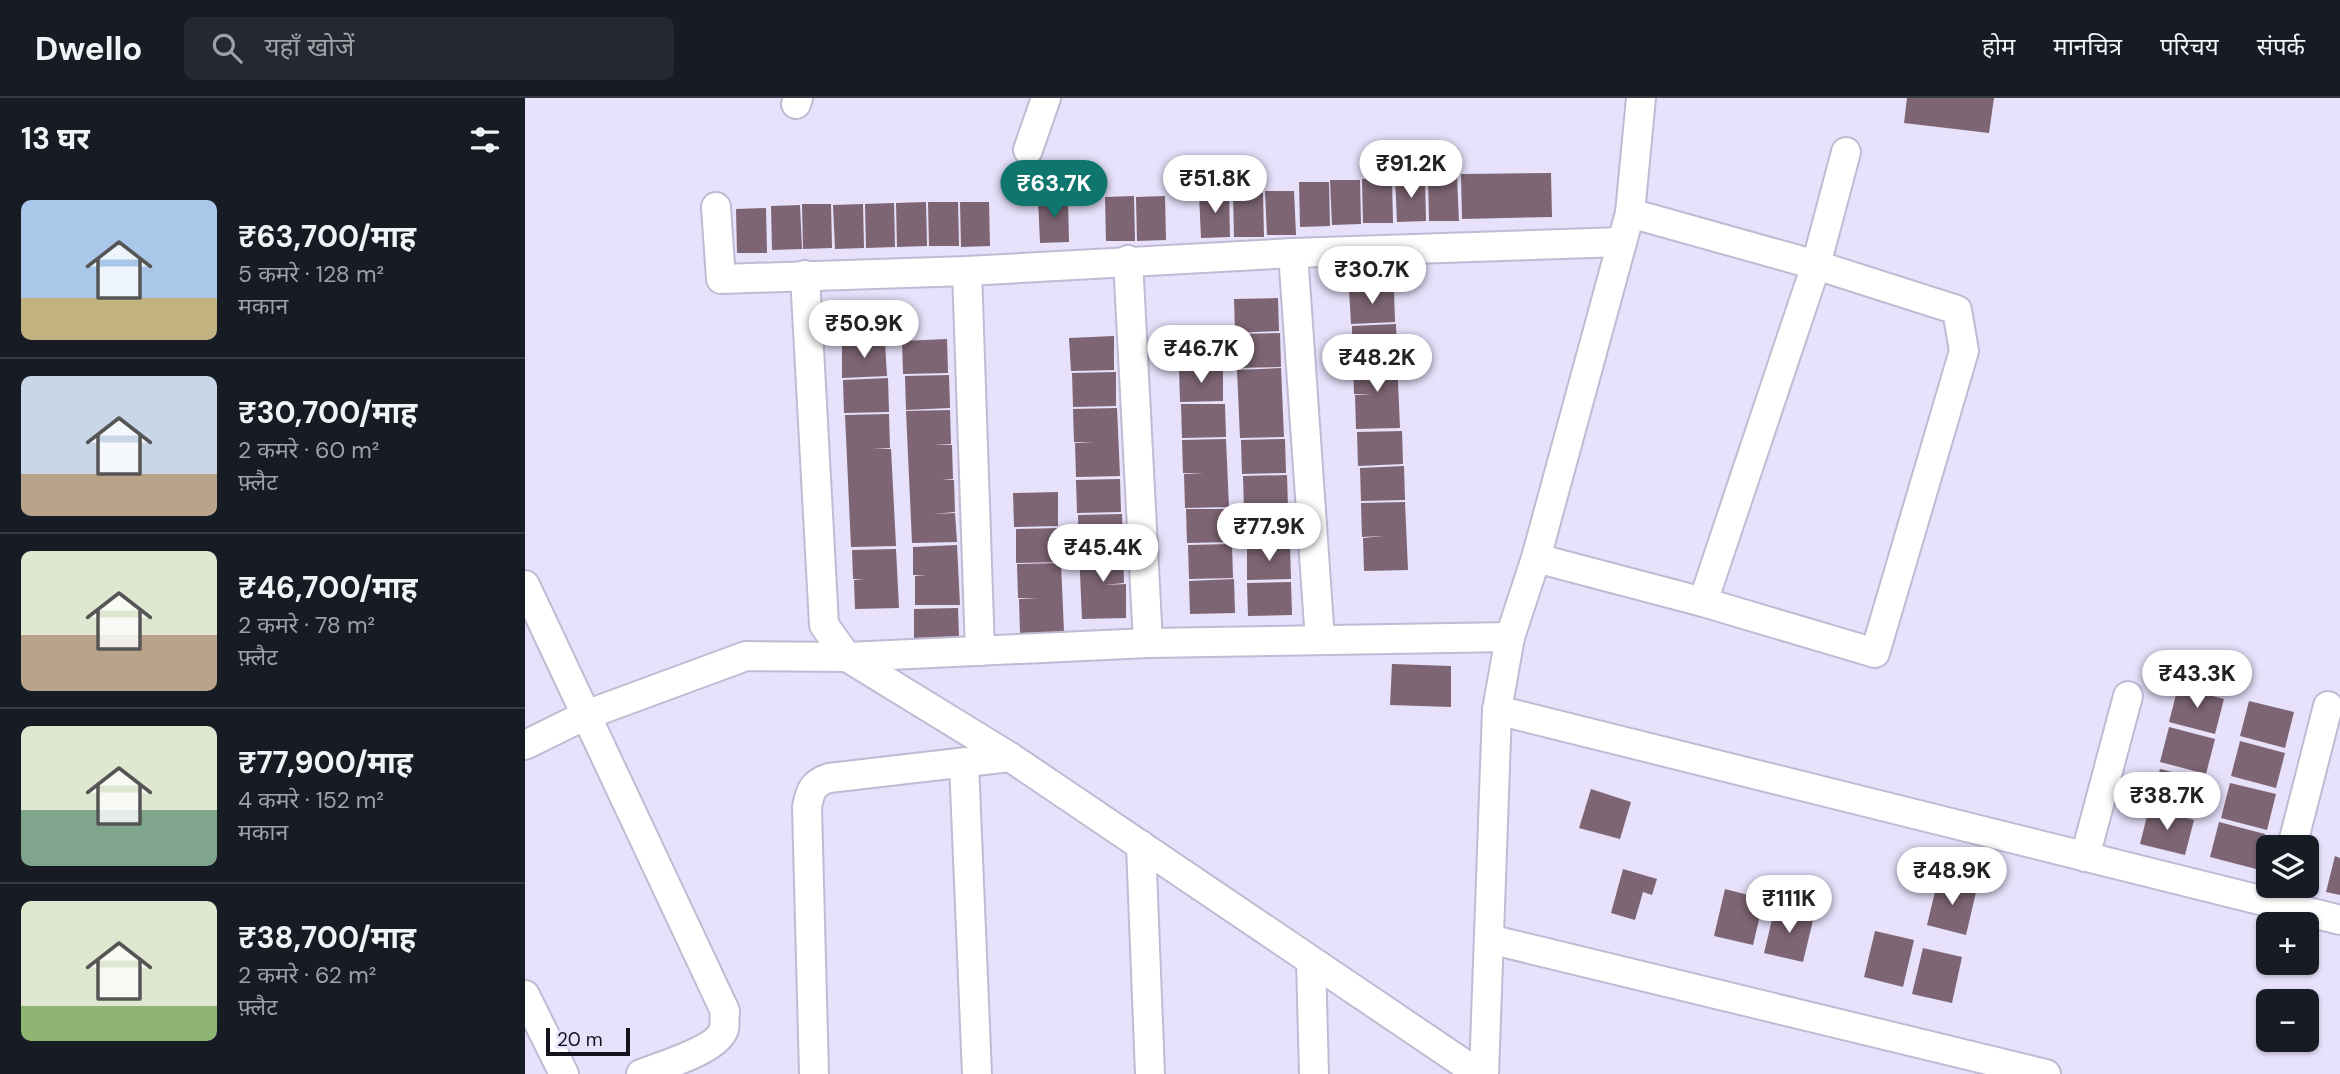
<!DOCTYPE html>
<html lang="hi">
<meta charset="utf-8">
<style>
:root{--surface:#171b24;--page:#242831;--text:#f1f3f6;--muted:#9ea1a6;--line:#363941;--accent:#0f766e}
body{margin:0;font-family:"DM Sans","Noto Sans Devanagari",sans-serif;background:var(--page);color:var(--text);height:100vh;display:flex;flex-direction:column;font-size:26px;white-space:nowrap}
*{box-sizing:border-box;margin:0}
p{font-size:23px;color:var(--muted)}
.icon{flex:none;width:38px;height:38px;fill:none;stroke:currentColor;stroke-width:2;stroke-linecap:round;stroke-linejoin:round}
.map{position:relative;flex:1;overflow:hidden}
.panel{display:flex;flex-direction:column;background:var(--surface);width:525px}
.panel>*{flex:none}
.controls{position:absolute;left:1731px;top:737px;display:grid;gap:14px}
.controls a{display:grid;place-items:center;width:63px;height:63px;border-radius:10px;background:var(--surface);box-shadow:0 2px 5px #0004;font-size:35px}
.scale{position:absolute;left:21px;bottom:18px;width:84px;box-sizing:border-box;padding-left:7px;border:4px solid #14121b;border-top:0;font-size:19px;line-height:24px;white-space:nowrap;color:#14121b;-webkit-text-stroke:5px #e7e1fb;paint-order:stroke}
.price{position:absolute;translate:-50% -60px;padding:0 16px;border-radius:24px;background:#fff;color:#222;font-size:23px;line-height:46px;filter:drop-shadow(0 2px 4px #0008)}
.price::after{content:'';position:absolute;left:50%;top:42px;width:21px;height:16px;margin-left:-10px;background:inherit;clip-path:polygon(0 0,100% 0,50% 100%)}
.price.current{background:var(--accent);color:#fff}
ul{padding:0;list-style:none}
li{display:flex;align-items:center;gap:21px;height:175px;padding:0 21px}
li+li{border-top:2px solid var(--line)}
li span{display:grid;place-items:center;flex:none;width:196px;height:140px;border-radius:10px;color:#555}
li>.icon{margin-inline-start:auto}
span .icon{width:84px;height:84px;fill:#fffc;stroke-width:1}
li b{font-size:30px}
h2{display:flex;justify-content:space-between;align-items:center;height:84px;padding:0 21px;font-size:30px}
header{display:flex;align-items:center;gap:42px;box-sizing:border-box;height:98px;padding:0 35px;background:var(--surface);border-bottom:2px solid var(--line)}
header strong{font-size:33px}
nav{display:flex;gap:38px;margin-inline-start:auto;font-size:24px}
.search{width:490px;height:63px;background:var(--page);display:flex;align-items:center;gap:18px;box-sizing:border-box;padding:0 24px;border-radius:10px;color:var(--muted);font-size:26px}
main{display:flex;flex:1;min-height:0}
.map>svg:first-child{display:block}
</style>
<header>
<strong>Dwello</strong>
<div class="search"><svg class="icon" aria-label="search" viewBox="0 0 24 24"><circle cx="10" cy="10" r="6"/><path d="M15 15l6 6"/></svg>यहाँ खोजें</div>
<nav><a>होम</a><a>मानचित्र</a><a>परिचय</a><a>संपर्क</a></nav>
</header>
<main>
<section class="panel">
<h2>13 घर<svg class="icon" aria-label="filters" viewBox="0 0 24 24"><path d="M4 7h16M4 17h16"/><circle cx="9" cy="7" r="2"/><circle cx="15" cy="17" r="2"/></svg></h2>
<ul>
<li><span style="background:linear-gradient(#a9c7e8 70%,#c2b280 0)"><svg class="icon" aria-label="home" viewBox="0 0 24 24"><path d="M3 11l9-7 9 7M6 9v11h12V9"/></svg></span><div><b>₹63,700/माह</b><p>5 कमरे · 128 m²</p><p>मकान</p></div></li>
<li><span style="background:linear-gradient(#c9d6e8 70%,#b9a48a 0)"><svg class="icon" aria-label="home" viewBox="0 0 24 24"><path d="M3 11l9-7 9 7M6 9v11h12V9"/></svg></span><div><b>₹30,700/माह</b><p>2 कमरे · 60 m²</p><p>फ़्लैट</p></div></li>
<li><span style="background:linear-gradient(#dfe7d0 60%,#b9a48a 0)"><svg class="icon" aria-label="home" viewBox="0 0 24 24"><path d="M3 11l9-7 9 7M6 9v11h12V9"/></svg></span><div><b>₹46,700/माह</b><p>2 कमरे · 78 m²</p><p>फ़्लैट</p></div></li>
<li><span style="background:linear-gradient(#dfe7d0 60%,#7fa58c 0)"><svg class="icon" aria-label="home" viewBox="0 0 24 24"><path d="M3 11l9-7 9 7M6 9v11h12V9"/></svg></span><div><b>₹77,900/माह</b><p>4 कमरे · 152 m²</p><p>मकान</p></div></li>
<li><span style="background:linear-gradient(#dfe7d0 75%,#8fb573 0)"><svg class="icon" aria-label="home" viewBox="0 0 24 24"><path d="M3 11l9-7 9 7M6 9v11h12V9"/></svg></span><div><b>₹38,700/माह</b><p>2 कमरे · 62 m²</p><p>फ़्लैट</p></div></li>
</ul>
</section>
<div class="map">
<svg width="1815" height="976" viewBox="0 0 1815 976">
<rect width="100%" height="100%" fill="#e7e1fb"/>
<g fill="#7d6573">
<polygon points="1382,0 1469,0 1464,35 1379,25"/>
<polygon points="1026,75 1027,119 937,121 936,76"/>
<polygon points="932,79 934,123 904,123 903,80"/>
<polygon points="870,80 900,80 901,123 872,124"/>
<polygon points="837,81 867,81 868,125 838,125"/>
<polygon points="805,82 835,82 836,126 807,127"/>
<polygon points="774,84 804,84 805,128 775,129"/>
<polygon points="740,93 769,93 771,137 742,137"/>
<polygon points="704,95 705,139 676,140 674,96"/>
<polygon points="708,95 738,95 739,139 709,139"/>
<polygon points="609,98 610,143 581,143 580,99"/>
<polygon points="640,98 641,142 612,143 611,99"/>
<polygon points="543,100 544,144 515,145 513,101"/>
<polygon points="401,104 402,148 372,149 371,105"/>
<polygon points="403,104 433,104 434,148 404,148"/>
<polygon points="435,104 464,104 465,148 436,149"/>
<polygon points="369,105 370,149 341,150 340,106"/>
<polygon points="277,106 306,106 307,150 278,151"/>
<polygon points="338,106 339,150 310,151 308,107"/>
<polygon points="275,107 277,151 247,152 246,108"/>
<polygon points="241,110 242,155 212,155 211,111"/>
<polygon points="869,191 870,224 826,226 824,192"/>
<polygon points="753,200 754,233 710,235 709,201"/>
<polygon points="871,226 872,260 827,261 827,228"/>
<polygon points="755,235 756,269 711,270 711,236"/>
<polygon points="589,238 589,272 546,273 544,240"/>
<polygon points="422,241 423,275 378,276 377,243"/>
<polygon points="360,245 362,278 317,280 317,246"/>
<polygon points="872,262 875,330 831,331 830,297 847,296 829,296 828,263"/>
<polygon points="698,269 698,303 655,304 654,271"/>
<polygon points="756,270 759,339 715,340 712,272"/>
<polygon points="591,274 591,308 548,309 547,275"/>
<polygon points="424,277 425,310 381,312 380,278"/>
<polygon points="363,280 364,314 319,315 318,282"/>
<polygon points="656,306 700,306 701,339 657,340"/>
<polygon points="592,310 595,378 551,379 550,345 570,344 549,344 548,311"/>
<polygon points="425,312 426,346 409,347 427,347 428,381 417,382 429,382 430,414 408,416 430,415 432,444 387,445 381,313"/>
<polygon points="364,316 365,350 348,351 366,351 371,448 326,449 320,317"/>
<polygon points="877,333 878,366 833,368 832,334"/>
<polygon points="701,341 704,409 660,410 659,376 679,375 658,375 657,342"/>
<polygon points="760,341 761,375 717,376 716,342"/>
<polygon points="879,368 880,402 836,403 835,370"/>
<polygon points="762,377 763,410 719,412 718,378"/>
<polygon points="595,381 596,414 552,415 551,382"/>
<polygon points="533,394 533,428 489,429 488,395"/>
<polygon points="880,404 883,472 839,473 838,440 858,438 837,439 836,405"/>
<polygon points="661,411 705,411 706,444 662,445"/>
<polygon points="764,412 765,446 720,447 719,413"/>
<polygon points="597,416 598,450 554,451 553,417"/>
<polygon points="535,430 536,464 491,465 491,431"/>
<polygon points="707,446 708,480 664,481 663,447"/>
<polygon points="432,447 435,507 390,507 390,478 401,477 388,477 388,449"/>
<polygon points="765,447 766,481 722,482 722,448"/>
<polygon points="371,451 374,510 330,511 329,482 340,481 328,481 327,452"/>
<polygon points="598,451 599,485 579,487 601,486 601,520 557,521 554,453"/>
<polygon points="536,465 539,534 495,535 494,501 514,500 493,500 492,466"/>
<polygon points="709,481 710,515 665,516 664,483"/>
<polygon points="766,484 767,517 723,518 722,485"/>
<polygon points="433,510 434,539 389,540 389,511"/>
<polygon points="867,566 926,568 926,609 865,607"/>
<polygon points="1653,589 1699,601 1690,636 1644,624"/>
<polygon points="1724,603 1769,614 1760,650 1715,638"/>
<polygon points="1644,629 1690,641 1681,676 1635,664"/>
<polygon points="1715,643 1760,655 1751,690 1706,678"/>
<polygon points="1635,671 1680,682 1671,718 1626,706"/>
<polygon points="1705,685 1751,696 1742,732 1696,720"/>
<polygon points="1066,691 1106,704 1095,741 1054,730"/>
<polygon points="1624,710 1669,722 1660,757 1615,746"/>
<polygon points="1694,724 1740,736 1731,771 1685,759"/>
<polygon points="1810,758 1815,760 1815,797 1801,794"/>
<polygon points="1098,771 1132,781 1127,797 1118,794 1110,822 1086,815"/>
<polygon points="1413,781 1452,790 1441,837 1402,827"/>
<polygon points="1200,791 1239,801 1228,847 1189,838"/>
<polygon points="1250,809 1289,818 1278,864 1239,855"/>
<polygon points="1350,833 1389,842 1378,889 1339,879"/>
<polygon points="1398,850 1437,859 1427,905 1387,896"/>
</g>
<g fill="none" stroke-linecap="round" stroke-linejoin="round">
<g stroke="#c0bad3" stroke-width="32">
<g id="minor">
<polyline points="271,6 273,0"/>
<polyline points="503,52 521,0"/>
<polyline points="191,109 196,181 442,173 768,155 1097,144"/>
<polyline points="768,155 795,542"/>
<polyline points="603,162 623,545"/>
<polyline points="442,173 455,553"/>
<polyline points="280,177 299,527 322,559 485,659 954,976"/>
<polyline points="1011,460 1178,504 1350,555 1439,253 1432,212 1291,167 1105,115"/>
<path d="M0,487L200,913C199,919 200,926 199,931C193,952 136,968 116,976"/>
<polyline points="1178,504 1291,167 1321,54"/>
<polyline points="972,612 1815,822"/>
<polyline points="0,647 61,617 221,558 322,559 623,545 985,539"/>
<polyline points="439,665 452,976"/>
<polyline points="616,747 625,976"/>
<polyline points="1767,749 1803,608"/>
<polyline points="1560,759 1603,598"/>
<polyline points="964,841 1521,976"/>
<polyline points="786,863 789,976"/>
<polyline points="0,897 39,976"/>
<path d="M289,976L282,709C285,693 288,685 304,680L485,659"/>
<polyline points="959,976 972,612 985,539 1011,460 1105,115 1116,0"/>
</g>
</g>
<use href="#minor" stroke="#fff" stroke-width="28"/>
</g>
</svg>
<div class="controls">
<a><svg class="icon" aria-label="layers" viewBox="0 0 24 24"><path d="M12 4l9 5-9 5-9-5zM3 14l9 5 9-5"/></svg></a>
<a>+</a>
<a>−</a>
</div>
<div class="scale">20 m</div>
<b class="price" style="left:886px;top:102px">₹91.2K</b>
<b class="price" style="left:690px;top:117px">₹51.8K</b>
<b class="price current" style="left:529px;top:122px">₹63.7K</b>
<b class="price" style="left:847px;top:208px">₹30.7K</b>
<b class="price" style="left:339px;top:262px">₹50.9K</b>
<b class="price" style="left:676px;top:287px">₹46.7K</b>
<b class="price" style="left:852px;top:296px">₹48.2K</b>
<b class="price" style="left:744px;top:465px">₹77.9K</b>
<b class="price" style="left:578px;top:486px">₹45.4K</b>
<b class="price" style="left:1672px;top:612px">₹43.3K</b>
<b class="price" style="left:1642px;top:734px">₹38.7K</b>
<b class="price" style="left:1427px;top:809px">₹48.9K</b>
<b class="price" style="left:1264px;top:837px">₹111K</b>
</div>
</main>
